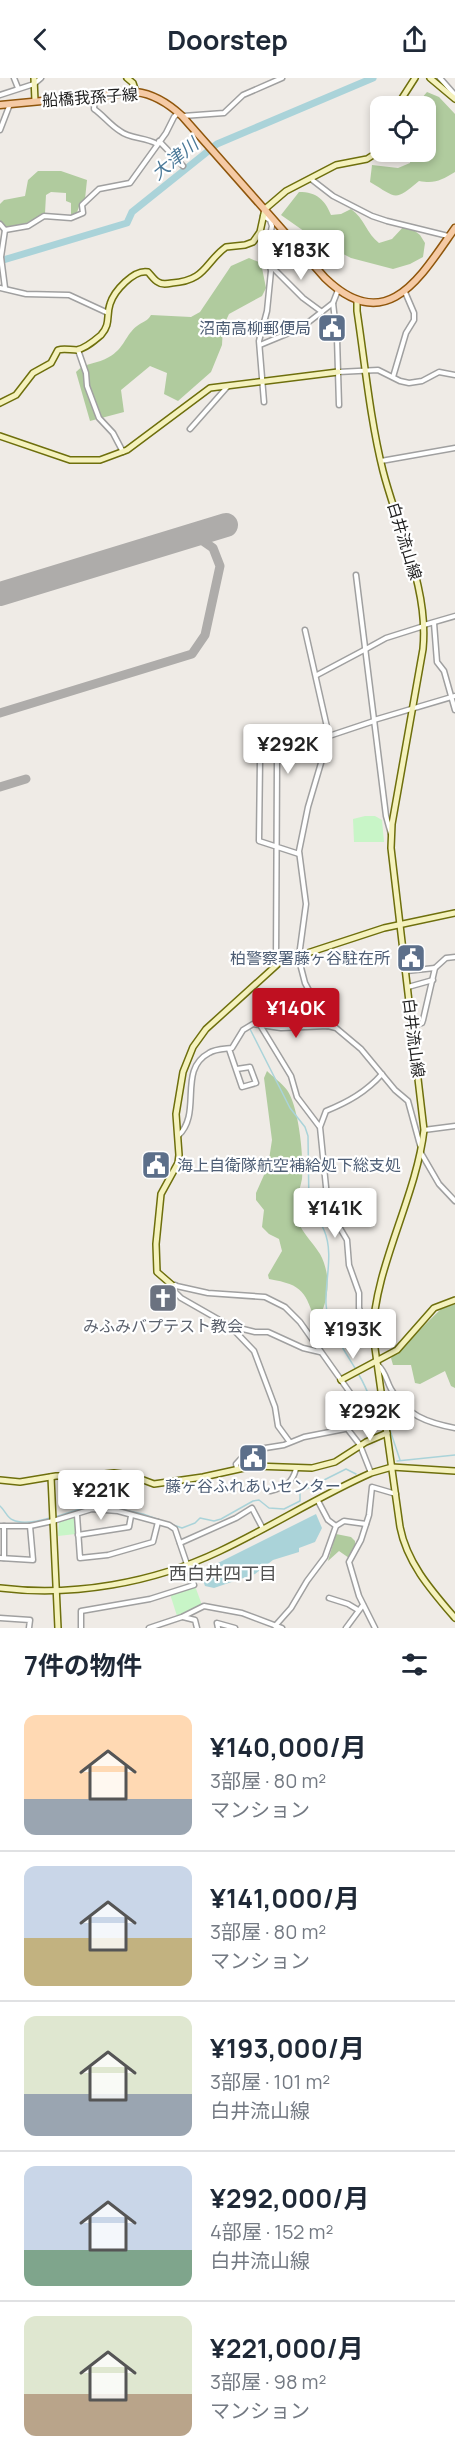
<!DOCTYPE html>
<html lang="ja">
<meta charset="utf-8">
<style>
:root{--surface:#fff;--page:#f6f6f7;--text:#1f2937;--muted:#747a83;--line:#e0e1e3;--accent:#bf1021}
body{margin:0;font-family:Manrope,"Noto Sans JP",sans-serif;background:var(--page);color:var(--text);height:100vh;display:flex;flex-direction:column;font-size:22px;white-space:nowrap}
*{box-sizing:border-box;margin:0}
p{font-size:20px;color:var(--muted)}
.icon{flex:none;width:33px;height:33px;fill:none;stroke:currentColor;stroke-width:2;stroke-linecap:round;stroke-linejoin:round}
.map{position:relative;height:1550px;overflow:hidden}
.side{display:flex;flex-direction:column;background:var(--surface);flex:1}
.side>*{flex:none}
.fabs{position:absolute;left:370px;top:18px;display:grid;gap:12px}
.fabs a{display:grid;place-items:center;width:66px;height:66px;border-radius:12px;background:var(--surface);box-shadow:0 3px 9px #0003;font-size:30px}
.price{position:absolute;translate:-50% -51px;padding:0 14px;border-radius:6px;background:#fff;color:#222;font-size:20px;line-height:39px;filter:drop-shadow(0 2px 3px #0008)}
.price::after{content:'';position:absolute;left:50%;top:36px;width:18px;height:14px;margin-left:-9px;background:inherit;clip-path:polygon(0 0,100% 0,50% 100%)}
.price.selected{background:var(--accent);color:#fff}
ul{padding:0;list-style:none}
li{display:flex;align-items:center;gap:18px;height:150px;padding:0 24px}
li+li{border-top:2px solid var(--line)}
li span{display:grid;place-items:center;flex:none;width:168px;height:120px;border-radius:12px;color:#555}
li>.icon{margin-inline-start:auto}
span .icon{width:72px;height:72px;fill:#fffc;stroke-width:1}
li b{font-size:26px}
h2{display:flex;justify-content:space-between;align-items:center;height:72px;padding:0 24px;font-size:26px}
header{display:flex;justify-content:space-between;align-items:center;height:78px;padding:0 24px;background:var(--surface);font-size:27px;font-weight:700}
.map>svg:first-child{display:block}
</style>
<header><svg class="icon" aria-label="back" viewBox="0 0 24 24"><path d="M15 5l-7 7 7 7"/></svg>Doorstep<svg class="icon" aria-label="share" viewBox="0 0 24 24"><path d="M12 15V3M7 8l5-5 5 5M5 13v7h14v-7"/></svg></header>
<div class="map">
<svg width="455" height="1550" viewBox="0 0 455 1550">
<rect width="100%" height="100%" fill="#efebe6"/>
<g fill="#b0cb9e">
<path d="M427,14L439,19L455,36V94C441,102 436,106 419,103C394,124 397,120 370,104L372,87L398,90L410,85L411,76L408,74H426V28H415Z"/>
<polygon points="38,93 61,93 87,102 85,121 80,126 76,137 71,137 71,125 66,123 66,115 51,114 46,117 45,135 17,150 0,151 0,126 4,122 25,118 28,102"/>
<path d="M299,114C317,114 325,122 331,137L341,136L351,131C364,140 367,156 379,165L392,161L406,146L420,157L425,165L423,179L410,186L393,191L351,180L318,163L281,137Z"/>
<path d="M249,180L261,185L266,210L262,218L229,236L223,249L222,267L211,294L178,323L164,316L167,295L150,288L121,312L124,334L90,343L76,294C85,284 98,286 109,279C124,271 126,256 137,248C143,243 147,244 151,237L191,239L200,234L231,188Z"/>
<path d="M267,993C273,999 282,1005 287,1012C299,1029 304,1080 302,1101C300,1110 295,1130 296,1137C299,1152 312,1163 320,1176C332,1198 329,1225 316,1245C305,1214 304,1207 269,1201L268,1197L282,1173L279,1161L269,1156L262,1149L264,1132L256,1122V1115L268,1088L272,1062L264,1000Z"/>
<polygon points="455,1226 455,1310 451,1308 445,1293 420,1306 415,1305 411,1287 393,1287 391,1280 441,1231"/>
<polygon points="336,1456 351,1459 355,1463 355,1469 349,1480 339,1473 328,1483"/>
</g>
<g fill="#c8f5c7">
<polygon points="365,738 375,738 382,742 384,764 354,764 353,741"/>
<polygon points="73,1440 75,1441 76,1456 58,1458 59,1444"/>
<polygon points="195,1508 202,1527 177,1538 170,1516"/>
</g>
<polygon fill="#aad3d9" points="316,1436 322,1450 315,1464 299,1470 299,1474 273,1482 255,1496 214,1510 205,1508 200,1494"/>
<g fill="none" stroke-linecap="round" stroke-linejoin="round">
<g stroke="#aad3d9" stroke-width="1.5">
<path d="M250,951L290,1030L305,1049L308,1058L309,1130C312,1138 321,1144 324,1152C334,1175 325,1202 326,1226C327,1248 344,1272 355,1290"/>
<path d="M359,1297C368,1312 373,1329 381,1345"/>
<polyline points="388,1346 400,1382"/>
<polyline points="397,1383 455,1377"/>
<path d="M0,1428C5,1432 7,1440 13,1442C23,1447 39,1443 50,1440"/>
<polyline points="55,1439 96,1426 143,1436 182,1450 195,1445 200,1440 214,1443 221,1441 253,1423 259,1422 269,1430 284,1431 300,1423 300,1414 346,1391 356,1396"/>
</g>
<polyline stroke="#aad3d9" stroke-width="7" points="0,183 127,145 132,134 217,66 373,0"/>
<g stroke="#aeacaa" stroke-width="9">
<polyline points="0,635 192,576 205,557 220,488 213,470 200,461 188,458"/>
<polyline points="0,709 26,701"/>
</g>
<polyline stroke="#aeacaa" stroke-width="24" points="0,516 226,447"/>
<g stroke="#a0a0a0" stroke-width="7">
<g id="street">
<polyline points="14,0 18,10"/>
<polyline points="440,0 455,17 453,19"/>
<polyline points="0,17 34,6 41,0"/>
<path d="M95,18L94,31C103,37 110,47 120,53C130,61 145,59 157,66"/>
<polyline points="183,38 224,35 243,17 282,0"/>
<polyline points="0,52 10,26"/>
<polyline points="159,63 183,88"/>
<polyline points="311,101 333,118 372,138 387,143 448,158"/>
<polyline points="263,138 270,142 272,148 267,171 271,193 267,233 259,263 264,324"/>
<polyline points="0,146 5,152 28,148 44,138 71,140 83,135 82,127 99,111 130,105 166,55 174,39 178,35"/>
<polyline points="5,152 1,179 5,210"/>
<polyline points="270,187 303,220 322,234"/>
<polyline points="0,210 26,216 69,217 108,235"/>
<polyline points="338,212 333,225 337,260 339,327"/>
<polyline points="260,267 301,250 333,225"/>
<polyline points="78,272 86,295 87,308 99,340 113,355 123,374"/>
<polyline points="338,294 378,292 400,303 409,305 422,303 439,294 455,297"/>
<polyline points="393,299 406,255 414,242 414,235 405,214"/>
<polyline points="190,351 228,308"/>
<polyline points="381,383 455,370"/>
<polyline points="356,497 386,738 391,756"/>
<polyline points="434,545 437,584 444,593 455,632"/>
<polyline points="424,547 455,538"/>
<polyline points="305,552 329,658"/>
<polyline points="366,571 386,560 424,548"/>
<polyline points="317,597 366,571"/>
<polyline points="374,642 455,618"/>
<polyline points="298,878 305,905 328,948"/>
<polyline points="299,878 306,826 299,773 308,729 329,658 374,643"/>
<polyline points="276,886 277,683 273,677 260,682 259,763 299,776"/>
<polyline points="406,893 435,890"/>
<polyline points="408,909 433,902"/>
<polyline points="260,947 291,998 297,1019 319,1048"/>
<polyline points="413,948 422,945 423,942 435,890 446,880 455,879"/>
<polyline points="229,971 242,1009 256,1005 250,989 237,991"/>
<polyline points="424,1052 455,1048"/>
<path d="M178,1058C203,1035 177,992 209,975C215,971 225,971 232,970L243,952L253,946L281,950L328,948L336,950L361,971L395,1012L408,1023L420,1067"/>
<polyline points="421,1075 439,1106 455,1123"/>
<path d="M172,1207L208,1215L265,1219L285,1229L300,1244L358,1326C358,1336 348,1342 345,1351L304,1359L284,1367L253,1372L246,1375L236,1386L237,1390"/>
<polyline points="175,1207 174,1213 181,1220 230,1248 254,1273 275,1329 278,1348 289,1363"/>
<polyline points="231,1248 255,1254 268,1254 303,1270 320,1274"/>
<path d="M373,1256L367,1253L359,1230V1215L349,1187L347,1162L334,1140L327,1119L320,1049L326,1033C348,1024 366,1014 382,996"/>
<path d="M377,1286C386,1294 386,1302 391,1311C405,1337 428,1345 455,1350"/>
<polyline points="358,1325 373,1346"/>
<polyline points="346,1349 360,1367 371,1395"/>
<path d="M270,1413C285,1409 292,1406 296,1391"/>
<polyline points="318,1423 328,1442 336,1448"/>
<polyline points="77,1437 80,1480 108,1477 153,1464 158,1444"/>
<polyline points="0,1448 30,1448 53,1443 92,1431 118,1433 169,1447 175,1451 194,1507 150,1521 81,1533 81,1550"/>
<polyline points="4,1448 4,1480"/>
<polyline points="78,1457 129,1449 131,1438"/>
<polyline points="180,1465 236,1440 252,1430 263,1451"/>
<polyline points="0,1480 33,1482 30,1448"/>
<polyline points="329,1520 348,1526 358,1532"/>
<polyline points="183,1539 195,1542 197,1550"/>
<polyline points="0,1540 30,1542 29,1550"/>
<polyline points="275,1548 291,1530 307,1503 325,1479 336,1448 344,1443 366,1446"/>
<polyline points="149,1550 182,1539 204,1528 242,1535 282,1550"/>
<polyline points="218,1550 217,1545 235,1550"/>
<polyline points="346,1550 363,1527"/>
<polyline points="375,1550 359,1518 349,1484 361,1462 369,1437 372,1409 396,1416"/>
</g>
</g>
<g stroke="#6e6f0d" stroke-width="8">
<g id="secondary">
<polyline points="34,0 35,23"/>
<polyline points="127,0 133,5 136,14"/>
<polyline points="430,0 455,21"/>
<polyline points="397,28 415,0"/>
<path d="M357,222V233C365,286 370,341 383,393C398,452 429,509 423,571L392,746L391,770L424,1052C416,1120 374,1190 373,1256L400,1449C407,1485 431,1512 455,1540"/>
<path d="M0,325L16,317L33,295L51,285L58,272C64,270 70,272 77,272C86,270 94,263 101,257C111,246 106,238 110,226C114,213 134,191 148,194C151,197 154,202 158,204C162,207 167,206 172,205C206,203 205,184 226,169L245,167L253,164L260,154L265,131L286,113L336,87L367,81L381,72"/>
<polyline points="0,358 70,382 100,382 127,372 210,310 338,294"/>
<polyline points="172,1207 157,1194 156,1166 161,1116 178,1085 179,1077 176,1036 183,994 193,969 206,951 280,884 384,850 455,835"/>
<polyline points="341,1302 397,1272 434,1230 455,1222"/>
<polyline points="51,1399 58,1550"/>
<polyline points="0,1402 20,1404 56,1398 86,1398 114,1395 130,1397 154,1406 203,1399 253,1388 312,1390 335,1384 366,1364 387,1355"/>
<path d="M0,1510C73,1519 153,1505 220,1473C271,1449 319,1418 371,1395L392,1389L455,1393"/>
</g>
</g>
<g stroke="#8f560c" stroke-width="9">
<path id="primary" d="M0,27L136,14C154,16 169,26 182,38L325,200C387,260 421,198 455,150"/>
</g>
<use href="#street" stroke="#fff" stroke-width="4"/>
<use href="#secondary" stroke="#f5f2be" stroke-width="5"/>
<use href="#primary" stroke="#f5caa5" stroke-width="6"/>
</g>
<defs>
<g id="civic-square" transform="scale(1.5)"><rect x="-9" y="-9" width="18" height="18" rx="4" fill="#5c6f8a" stroke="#fff"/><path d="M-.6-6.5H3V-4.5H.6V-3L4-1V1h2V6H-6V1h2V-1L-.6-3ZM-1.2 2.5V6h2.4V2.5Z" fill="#fff"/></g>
<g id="church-square" transform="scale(1.5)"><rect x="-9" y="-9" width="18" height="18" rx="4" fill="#6b7280" stroke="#fff"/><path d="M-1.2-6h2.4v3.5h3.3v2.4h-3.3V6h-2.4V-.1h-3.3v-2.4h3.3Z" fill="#fff"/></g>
</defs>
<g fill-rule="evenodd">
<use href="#civic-square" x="332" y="250"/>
<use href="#civic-square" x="411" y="880"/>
<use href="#civic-square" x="156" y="1087"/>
<use href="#church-square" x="163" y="1220"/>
<use href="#civic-square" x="253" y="1380"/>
</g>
<g text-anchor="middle" stroke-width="4.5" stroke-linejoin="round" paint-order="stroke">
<g font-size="16" fill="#1f1f1f" stroke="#fff">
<text transform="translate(90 19) rotate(-4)" y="6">船橋我孫子線</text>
<text transform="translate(405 463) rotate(73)" y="6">白井流山線</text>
<text transform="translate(414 960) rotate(83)" y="6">白井流山線</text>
</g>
<g font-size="16" fill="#4e5e75" stroke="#fff" text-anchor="end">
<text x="311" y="256">沼南高柳郵便局</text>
<text x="390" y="886">柏警察署藤ヶ谷駐在所</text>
<text x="177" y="1093" text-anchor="start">海上自衛隊航空補給処下総支処</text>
<text x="253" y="1414" text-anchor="middle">藤ヶ谷ふれあいセンター</text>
</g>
<g font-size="16" fill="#5b616d" stroke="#fff">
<text x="163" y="1254">みふみバプテスト教会</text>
</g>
<g font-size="18" font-style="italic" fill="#4c7a99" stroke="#fff">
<text transform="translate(175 81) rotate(-39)" y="6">大津川</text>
</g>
<g font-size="18" fill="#525252" stroke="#fff">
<text x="223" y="1502">西白井四丁目</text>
</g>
</g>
</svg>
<div class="fabs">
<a><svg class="icon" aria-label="locate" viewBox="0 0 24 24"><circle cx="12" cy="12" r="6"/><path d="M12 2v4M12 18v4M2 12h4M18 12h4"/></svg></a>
</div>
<b class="price" style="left:301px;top:203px">¥183K</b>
<b class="price" style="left:288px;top:697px">¥292K</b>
<b class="price selected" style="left:296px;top:961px">¥140K</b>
<b class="price" style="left:335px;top:1161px">¥141K</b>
<b class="price" style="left:353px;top:1282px">¥193K</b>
<b class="price" style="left:370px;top:1364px">¥292K</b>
<b class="price" style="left:101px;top:1443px">¥221K</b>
</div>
<section class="side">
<h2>7件の物件<svg class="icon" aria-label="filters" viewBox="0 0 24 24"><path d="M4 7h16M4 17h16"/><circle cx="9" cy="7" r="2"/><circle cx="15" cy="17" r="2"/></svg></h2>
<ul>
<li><span style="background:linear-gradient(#ffd9b3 70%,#9aa5b1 0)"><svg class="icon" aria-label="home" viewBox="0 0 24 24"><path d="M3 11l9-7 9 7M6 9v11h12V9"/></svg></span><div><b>¥140,000/月</b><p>3部屋 · 80 m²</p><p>マンション</p></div></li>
<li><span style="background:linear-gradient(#c9d6e8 60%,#c2b280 0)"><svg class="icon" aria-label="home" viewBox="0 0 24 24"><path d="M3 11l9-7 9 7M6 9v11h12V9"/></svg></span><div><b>¥141,000/月</b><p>3部屋 · 80 m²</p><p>マンション</p></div></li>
<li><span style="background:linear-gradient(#dfe7d0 65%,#9aa5b1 0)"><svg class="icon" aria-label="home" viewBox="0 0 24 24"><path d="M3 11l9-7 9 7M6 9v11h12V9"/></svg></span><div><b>¥193,000/月</b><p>3部屋 · 101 m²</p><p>白井流山線</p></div></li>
<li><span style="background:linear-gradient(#c9d6e8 70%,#7fa58c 0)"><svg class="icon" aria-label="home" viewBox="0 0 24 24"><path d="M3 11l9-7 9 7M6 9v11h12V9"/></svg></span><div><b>¥292,000/月</b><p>4部屋 · 152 m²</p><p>白井流山線</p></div></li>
<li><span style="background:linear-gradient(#dfe7d0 65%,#b9a48a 0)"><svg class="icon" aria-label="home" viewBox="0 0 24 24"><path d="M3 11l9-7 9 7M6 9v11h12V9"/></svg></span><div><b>¥221,000/月</b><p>3部屋 · 98 m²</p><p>マンション</p></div></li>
</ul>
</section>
